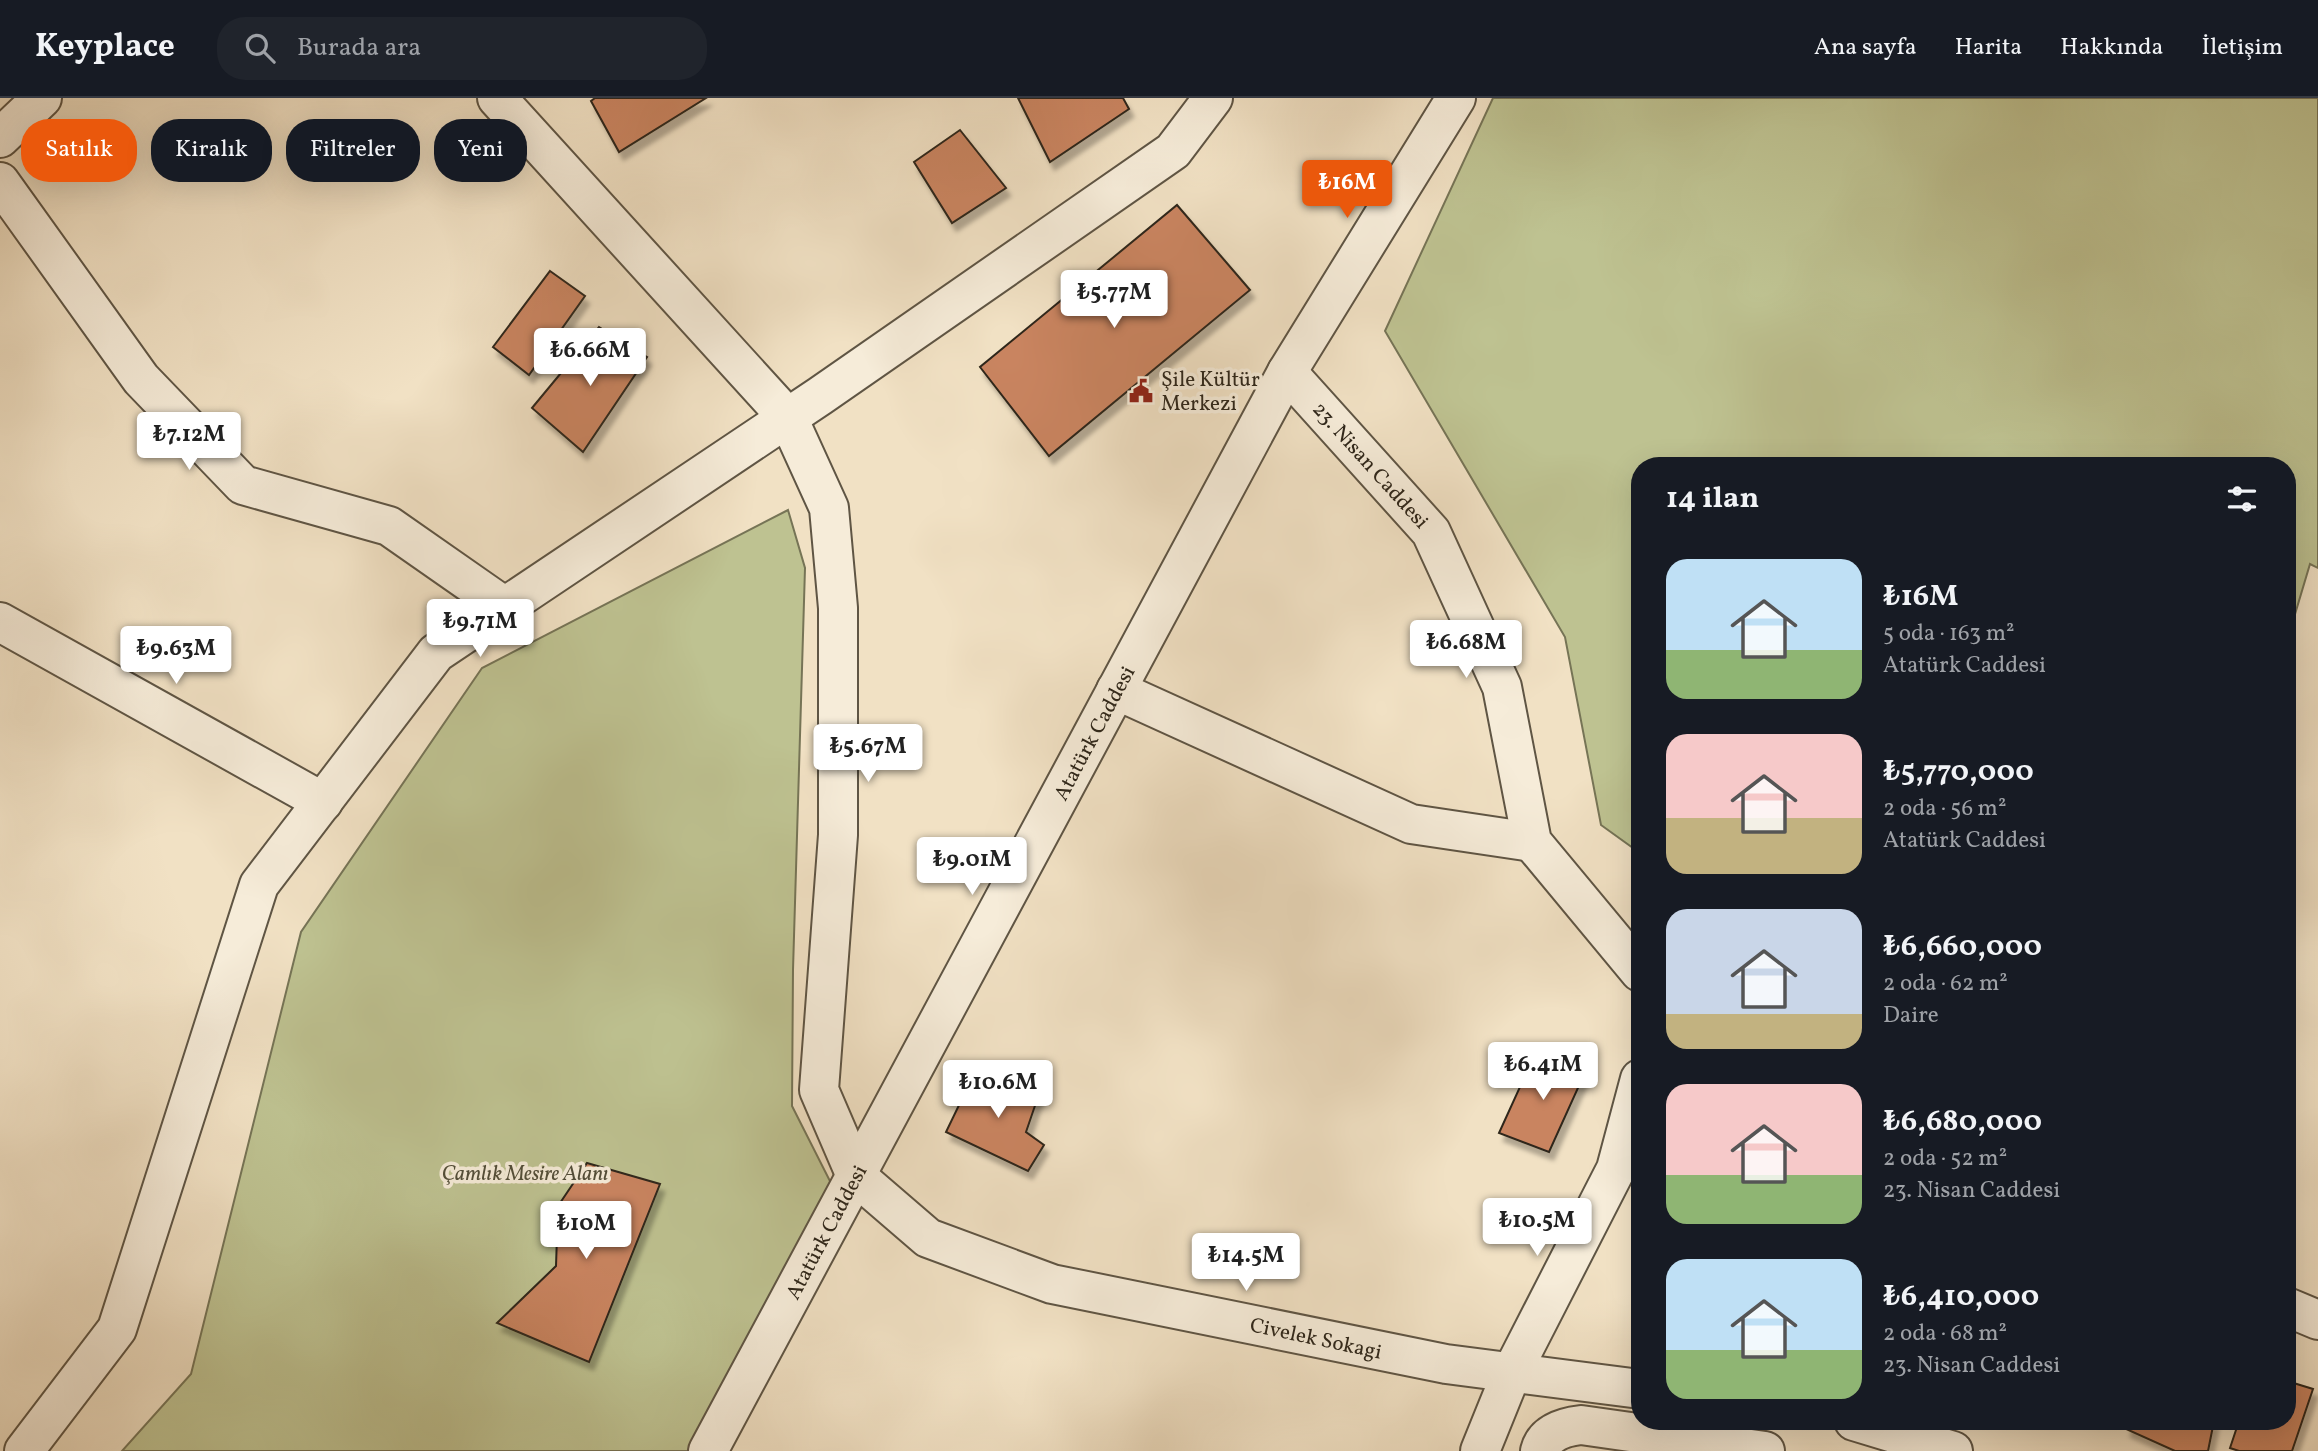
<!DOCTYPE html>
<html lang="tr">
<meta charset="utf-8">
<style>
:root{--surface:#171b24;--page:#20242c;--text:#f1f3f6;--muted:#9ea1a6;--line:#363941;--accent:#ea580c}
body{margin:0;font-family:Vollkorn,serif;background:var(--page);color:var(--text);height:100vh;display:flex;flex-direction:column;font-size:26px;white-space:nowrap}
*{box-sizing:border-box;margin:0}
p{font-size:23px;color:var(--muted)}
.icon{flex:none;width:38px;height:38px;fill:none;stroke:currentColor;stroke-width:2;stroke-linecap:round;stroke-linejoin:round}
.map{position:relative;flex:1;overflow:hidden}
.drawer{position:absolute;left:1631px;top:359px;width:665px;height:973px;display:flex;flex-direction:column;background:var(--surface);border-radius:28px;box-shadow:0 7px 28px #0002}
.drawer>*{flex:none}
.guide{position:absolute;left:21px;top:21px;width:665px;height:63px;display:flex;gap:14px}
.price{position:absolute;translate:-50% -60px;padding:0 16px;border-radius:7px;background:#fff;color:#222;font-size:23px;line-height:46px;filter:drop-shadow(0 2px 4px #0008)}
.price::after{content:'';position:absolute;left:50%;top:42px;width:21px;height:16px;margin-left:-10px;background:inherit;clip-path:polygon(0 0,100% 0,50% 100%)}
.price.active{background:var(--accent);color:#fff}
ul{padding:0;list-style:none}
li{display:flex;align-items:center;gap:21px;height:175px;padding:0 35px}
li span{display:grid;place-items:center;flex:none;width:196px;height:140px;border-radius:21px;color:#555}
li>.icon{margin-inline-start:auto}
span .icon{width:84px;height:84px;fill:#fffc;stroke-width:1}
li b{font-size:30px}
h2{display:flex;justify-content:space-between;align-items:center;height:84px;padding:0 35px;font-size:30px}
.pill{padding:0 24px;border-radius:28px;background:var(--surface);box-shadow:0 7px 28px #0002;font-size:24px;line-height:63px}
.pill.active{background:var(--accent);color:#fff}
header{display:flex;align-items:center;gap:42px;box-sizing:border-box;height:98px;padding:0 35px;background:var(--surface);border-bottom:2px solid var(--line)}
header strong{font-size:33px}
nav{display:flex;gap:38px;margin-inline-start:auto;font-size:24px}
.search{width:490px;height:63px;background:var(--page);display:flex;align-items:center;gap:18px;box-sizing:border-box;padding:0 24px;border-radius:28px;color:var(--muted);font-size:26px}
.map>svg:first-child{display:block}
</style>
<header>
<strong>Keyplace</strong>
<div class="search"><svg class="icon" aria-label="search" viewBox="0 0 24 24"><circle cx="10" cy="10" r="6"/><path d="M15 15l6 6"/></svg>Burada ara</div>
<nav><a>Ana sayfa</a><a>Harita</a><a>Hakkında</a><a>İletişim</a></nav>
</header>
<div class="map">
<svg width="2318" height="1353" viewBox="0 0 2318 1353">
<defs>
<filter id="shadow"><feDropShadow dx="4.5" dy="8" stdDeviation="2" flood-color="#0004"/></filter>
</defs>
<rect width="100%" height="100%" fill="#f1e1c4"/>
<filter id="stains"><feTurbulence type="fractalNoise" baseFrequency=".00286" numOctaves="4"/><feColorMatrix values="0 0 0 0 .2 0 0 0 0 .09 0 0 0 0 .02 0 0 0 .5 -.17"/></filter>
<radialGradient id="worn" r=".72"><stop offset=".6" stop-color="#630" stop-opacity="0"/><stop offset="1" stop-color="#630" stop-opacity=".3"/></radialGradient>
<g fill="#bec291" stroke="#767456" stroke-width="2">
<polygon points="1493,0 2318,0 2318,470 2310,466 2287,543 2287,368 1640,368 1640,755 1601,727 1565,539 1385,233"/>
<polygon points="788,412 805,470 793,872 792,1008 836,1095 697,1353 122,1353 191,1276 301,834 482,570"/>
</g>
<g fill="#c98460" stroke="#2e261a" stroke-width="2" filter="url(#shadow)">
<polygon points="595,0 706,0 619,54 591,3"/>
<polygon points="1018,0 1123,0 1129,11 1050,64"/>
<polygon points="960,32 1006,90 952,125 914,64"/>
<polygon points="1177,107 1250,192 1049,358 980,269"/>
<polygon points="550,173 585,198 529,277 493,249"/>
<polygon points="599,229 647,259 583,354 532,310"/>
<polygon points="1535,956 1587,970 1549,1054 1499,1035"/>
<polygon points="975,974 1040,993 1026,1034 1044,1047 1028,1073 946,1034"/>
<polygon points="587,1065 660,1086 589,1264 497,1225 556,1168 558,1108"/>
<polygon points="2287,1283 2313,1291 2292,1353 2239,1353 2230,1350 2239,1323 2287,1323"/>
<polygon points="2128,1323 2214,1323 2208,1353 2175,1353 2126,1331"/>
</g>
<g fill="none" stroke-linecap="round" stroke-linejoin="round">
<g stroke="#5f5544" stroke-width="42">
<g id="minor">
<polyline points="497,0 788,320 829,410 838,510 838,737 819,992 856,1078 928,1140 1052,1186 1446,1266 1640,1291"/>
<polyline points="0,40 42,0"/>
<polyline points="0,84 141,281 243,387 389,428 505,509"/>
<polyline points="1287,274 1431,434 1502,589 1532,744 1640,874"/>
<polyline points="0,524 323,704"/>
<polyline points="1116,592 1411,726 1532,744"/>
<polyline points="2287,1209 2318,1222"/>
<polyline points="1854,1323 1953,1353"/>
<polyline points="24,1353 117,1231 259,787 436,555 820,298 1173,53 1213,0"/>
<polyline points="708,1353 1287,274 1456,0"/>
<polyline points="1480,1353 1512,1274 1616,1071 1640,981"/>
<path d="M1540,1353C1545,1334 1564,1329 1581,1327L1765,1353"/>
</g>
</g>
<use href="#minor" stroke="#f6ecd9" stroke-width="38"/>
</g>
<defs>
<g id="civic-bare" transform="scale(1.89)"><path d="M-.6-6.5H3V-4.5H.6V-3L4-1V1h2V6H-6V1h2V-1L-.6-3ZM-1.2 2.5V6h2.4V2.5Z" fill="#8f2418" stroke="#f6ecd9" stroke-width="2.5" paint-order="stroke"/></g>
</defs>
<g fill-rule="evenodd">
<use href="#civic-bare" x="1141" y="293"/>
</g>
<g text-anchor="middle" stroke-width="7" stroke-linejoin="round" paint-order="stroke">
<g font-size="21" fill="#2e261a" stroke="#f6ecd9" text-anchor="start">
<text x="1161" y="288">Şile Kültür<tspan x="1161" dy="24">Merkezi</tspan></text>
</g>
<g font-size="21" fill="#2e261a" stroke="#f6ecd9">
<text transform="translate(1371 367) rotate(48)" y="7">23. Nisan Caddesi</text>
<text transform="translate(1094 635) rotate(-62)" y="7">Atatürk Caddesi</text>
<text transform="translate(826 1134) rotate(-62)" y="7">Atatürk Caddesi</text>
<text transform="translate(1316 1240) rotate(12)" y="7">Civelek Sokagi</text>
</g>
<g font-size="21" font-style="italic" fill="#524d38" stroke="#f6ecd9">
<text x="525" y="1082">Çamlık Mesire Alanı</text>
</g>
</g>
<rect width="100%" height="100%" filter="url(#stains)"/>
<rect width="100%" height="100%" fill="url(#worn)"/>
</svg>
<b class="price active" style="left:1347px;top:122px">₺16M</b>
<b class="price" style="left:1114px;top:232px">₺5.77M</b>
<b class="price" style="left:590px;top:290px">₺6.66M</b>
<b class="price" style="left:189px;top:374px">₺7.12M</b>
<b class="price" style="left:480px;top:561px">₺9.71M</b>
<b class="price" style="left:1466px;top:582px">₺6.68M</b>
<b class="price" style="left:176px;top:588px">₺9.63M</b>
<b class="price" style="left:868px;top:686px">₺5.67M</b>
<b class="price" style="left:972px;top:799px">₺9.01M</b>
<b class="price" style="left:1543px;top:1004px">₺6.41M</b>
<b class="price" style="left:998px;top:1022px">₺10.6M</b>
<b class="price" style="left:1537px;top:1160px">₺10.5M</b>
<b class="price" style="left:586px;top:1163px">₺10M</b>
<b class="price" style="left:1246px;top:1195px">₺14.5M</b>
<div class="guide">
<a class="pill active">Satılık</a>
<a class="pill">Kiralık</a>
<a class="pill">Filtreler</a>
<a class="pill">Yeni</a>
</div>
<section class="drawer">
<h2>14 ilan<svg class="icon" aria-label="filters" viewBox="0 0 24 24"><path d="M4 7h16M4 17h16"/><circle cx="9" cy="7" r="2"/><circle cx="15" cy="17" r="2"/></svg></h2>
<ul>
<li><span style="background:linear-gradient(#bfe0f5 65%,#8fb573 0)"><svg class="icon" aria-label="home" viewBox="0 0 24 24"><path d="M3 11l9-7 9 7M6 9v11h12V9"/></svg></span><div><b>₺16M</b><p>5 oda · 163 m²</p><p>Atatürk Caddesi</p></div></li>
<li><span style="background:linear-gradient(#f6c9c9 60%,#c2b280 0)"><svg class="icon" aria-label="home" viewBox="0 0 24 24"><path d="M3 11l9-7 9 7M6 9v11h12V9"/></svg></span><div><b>₺5,770,000</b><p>2 oda · 56 m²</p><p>Atatürk Caddesi</p></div></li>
<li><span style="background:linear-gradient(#c9d6e8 75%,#c2b280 0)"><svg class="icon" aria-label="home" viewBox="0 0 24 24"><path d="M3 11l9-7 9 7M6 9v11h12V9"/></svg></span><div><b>₺6,660,000</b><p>2 oda · 62 m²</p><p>Daire</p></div></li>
<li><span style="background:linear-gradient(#f6c9c9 65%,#8fb573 0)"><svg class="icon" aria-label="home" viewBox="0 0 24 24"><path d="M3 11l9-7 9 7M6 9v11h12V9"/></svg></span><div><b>₺6,680,000</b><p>2 oda · 52 m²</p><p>23. Nisan Caddesi</p></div></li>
<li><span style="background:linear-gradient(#bfe0f5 65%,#8fb573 0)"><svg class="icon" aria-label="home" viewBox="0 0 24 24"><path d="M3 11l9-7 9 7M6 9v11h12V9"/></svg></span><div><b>₺6,410,000</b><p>2 oda · 68 m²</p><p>23. Nisan Caddesi</p></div></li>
</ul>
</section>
</div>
